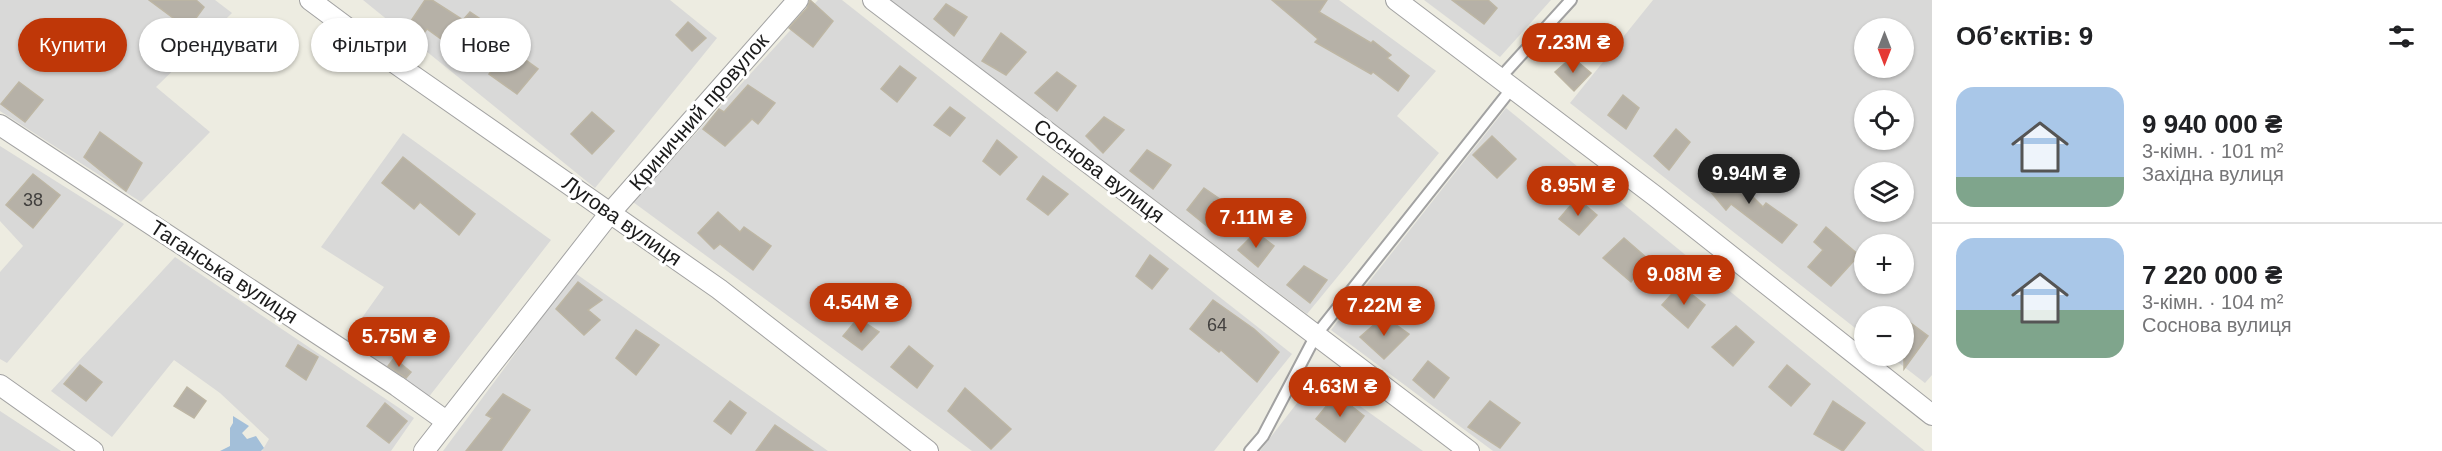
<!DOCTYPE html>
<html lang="uk">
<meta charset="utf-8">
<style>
:root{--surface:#fff;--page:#f2f2f2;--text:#202124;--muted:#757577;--line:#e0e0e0;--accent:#bf3708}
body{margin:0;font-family:Arial,sans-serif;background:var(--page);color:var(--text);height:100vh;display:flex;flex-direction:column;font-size:22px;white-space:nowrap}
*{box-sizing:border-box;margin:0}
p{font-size:20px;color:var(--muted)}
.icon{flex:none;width:33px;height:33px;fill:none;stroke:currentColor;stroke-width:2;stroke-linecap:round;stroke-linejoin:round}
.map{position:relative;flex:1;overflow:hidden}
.side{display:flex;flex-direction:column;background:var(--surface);width:510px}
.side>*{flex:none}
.hud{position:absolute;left:18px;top:18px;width:570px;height:54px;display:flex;gap:12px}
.needle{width:39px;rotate:180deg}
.fabs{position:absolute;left:1854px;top:18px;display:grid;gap:12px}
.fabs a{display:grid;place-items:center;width:60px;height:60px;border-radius:50%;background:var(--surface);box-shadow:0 2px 4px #0004;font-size:30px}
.price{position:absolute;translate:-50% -51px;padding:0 14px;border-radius:21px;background:var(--accent);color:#fff;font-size:20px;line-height:39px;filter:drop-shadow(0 2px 3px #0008)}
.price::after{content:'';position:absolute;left:50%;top:36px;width:18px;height:14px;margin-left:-9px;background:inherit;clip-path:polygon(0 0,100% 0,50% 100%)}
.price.on{background:#222;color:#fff}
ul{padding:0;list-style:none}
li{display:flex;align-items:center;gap:18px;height:150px;padding:0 24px}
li+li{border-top:2px solid var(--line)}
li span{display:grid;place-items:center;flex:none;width:168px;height:120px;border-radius:18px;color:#555}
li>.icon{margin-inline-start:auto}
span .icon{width:72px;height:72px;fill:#fffc;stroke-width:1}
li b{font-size:26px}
h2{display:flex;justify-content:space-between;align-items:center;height:72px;padding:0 24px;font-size:26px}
.pill{padding:0 21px;border-radius:27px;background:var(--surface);box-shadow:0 2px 4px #0004;font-size:21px;line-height:54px}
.pill.on{background:var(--accent);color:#fff}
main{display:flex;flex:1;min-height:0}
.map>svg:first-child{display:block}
</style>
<main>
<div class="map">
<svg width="1932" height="451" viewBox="0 0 1932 451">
<rect width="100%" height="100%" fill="#edece1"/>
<g fill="#d9d9d8" fill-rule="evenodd">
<polygon points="0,0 215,0 232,13 156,87 210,132 141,202 0,111"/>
<polygon points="363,0 670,0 717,38 595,188"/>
<polygon points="818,0 842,0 1292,354 1214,451 972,451 633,202"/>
<polygon points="890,0 1339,0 1436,71 1397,116 1439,153 1307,314"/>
<polygon points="1424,0 1551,0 1500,57"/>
<path d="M1653,0H1932V375L1925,383L1890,356H1904V316H1864V335L1570,103ZM1864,28H1904V68H1864ZM1864,100H1904V140H1864ZM1864,172H1904V212H1864ZM1864,244H1904V284H1864Z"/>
<polygon points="1506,108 1925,451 1493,451 1331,330"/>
<polygon points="403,133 551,240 428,398 344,343 384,287 321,247"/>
<polygon points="0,146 124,224 7,363 0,359 0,272 23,246 0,221"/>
<polygon points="175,257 414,418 391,451 262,451 269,439 220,393 174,360 112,437 51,391"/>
<polygon points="575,273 828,451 443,451"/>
<polygon points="1318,376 1423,451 1260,451"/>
<polygon points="0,411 61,451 0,451"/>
</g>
<polygon fill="#a3bfd9" points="233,416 249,426 242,433 247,439 256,436 264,448 261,451 220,451 230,446 230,428 233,423"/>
<g fill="#b6b1a7" stroke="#bdb6a4" stroke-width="1.5">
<polygon points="149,0 196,0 204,7 188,29"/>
<polygon points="425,0 432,0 463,20 470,12 516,43 512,50 538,69 517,94 489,74 508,50 475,34 463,55 427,29 424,33 411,21"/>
<polygon points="810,0 833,21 813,47 789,28 807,8"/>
<polygon points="1272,0 1327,0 1319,12 1371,43 1373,41 1391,55 1387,58 1409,76 1398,91 1373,72 1371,74 1315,42 1318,39"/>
<polygon points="1452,0 1488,0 1497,8 1484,24"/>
<polygon points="946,4 967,17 954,36 934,19"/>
<polygon points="688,22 706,38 692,51 676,35"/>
<polygon points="1001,33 1026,52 1006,75 982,61"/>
<polygon points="1572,57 1591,73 1574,91 1555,72"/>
<polygon points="900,66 916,78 897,102 881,89"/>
<polygon points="1057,72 1076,86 1057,111 1035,93"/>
<polygon points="19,82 43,100 25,122 1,104"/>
<polygon points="748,85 775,103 758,124 752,119 725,146 703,129 719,109 724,112"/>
<polygon points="1623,95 1639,108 1626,129 1608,115"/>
<polygon points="950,107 965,118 950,136 934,125"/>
<polygon points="592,112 614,131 592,154 571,134"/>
<polygon points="1104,117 1124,130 1103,153 1086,136"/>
<polygon points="1676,129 1690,142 1669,170 1654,156"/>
<polygon points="100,132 142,163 126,191 84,157"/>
<polygon points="1492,136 1516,159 1497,178 1473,155"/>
<polygon points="997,140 1017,157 1000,175 983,161"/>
<polygon points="1147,150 1171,165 1153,189 1130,171"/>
<polygon points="403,157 475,214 459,235 420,202 414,209 382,183"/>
<polygon points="1723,167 1763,207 1766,203 1797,225 1782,243 1731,204 1726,210 1705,185"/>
<polygon points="33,174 60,195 33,228 6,205"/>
<polygon points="1043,176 1068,194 1048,215 1027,199"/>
<polygon points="1204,188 1227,204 1208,227 1187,210"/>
<polygon points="1577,198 1597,215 1579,235 1559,219"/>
<polygon points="718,212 740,232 744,227 771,246 753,270 720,244 714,249 698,233"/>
<polygon points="1826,227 1859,255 1831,286 1808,267 1823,250 1814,242"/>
<polygon points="1256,232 1274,246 1258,267 1238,250"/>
<polygon points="1624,238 1648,259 1631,282 1603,258"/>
<polygon points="1150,255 1168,269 1152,289 1136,276"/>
<polygon points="1304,266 1327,280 1310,303 1287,285"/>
<polygon points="578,282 602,300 588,310 600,320 584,335 556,309"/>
<polygon points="1680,285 1705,305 1688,328 1662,305"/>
<polygon points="1213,300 1254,329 1279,352 1257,382 1221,350 1219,352 1190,329"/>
<polygon points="1384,316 1409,334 1384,359 1360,337"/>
<polygon points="858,318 879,332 862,350 843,336"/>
<polygon points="1904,318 1928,336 1904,369"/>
<polygon points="1736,326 1754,342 1733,366 1712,347"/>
<polygon points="636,330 659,345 636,375 616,358"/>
<polygon points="298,345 318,357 306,380 286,366"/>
<polygon points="909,346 933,366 917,388 891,367"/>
<polygon points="394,358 411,372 406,378 388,366"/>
<polygon points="1428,361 1449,378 1434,398 1413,380"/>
<polygon points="80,365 102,382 86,401 64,384"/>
<polygon points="1787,365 1810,384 1791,406 1769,387"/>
<polygon points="187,387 206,401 194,418 174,406"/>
<polygon points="965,388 1011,429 991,449 948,411"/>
<polygon points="503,394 530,410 501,451 466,451 492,418 486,415"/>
<polygon points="1336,394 1364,416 1345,442 1316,419"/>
<polygon points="730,401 746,413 731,434 714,421"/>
<polygon points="1490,401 1520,423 1500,448 1468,427"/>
<polygon points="1833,401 1865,423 1843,451 1814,434"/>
<polygon points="385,403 407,421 389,443 367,426"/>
<polygon points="775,425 813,451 756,451"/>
</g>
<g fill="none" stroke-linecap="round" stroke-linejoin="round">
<g stroke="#a2a2a2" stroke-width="14">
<g id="lane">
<polyline points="1500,78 1571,0"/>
<polyline points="1250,451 1263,436 1316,335 1512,88"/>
</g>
</g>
<g stroke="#a2a2a2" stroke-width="22">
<g id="street">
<polyline points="310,0 392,61 719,289 928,451"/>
<polyline points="873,0 1469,451"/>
<polyline points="1396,0 1655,196 1932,415"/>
<polyline points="0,125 397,386 446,421"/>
<polyline points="0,385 93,451"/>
<polyline points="424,451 610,213 798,0"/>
</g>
</g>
<use href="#lane" stroke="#fff" stroke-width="10"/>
<use href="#street" stroke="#fff" stroke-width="20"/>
</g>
<g text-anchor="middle" stroke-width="6" stroke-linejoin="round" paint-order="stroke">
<g font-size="18" fill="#42403e">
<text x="33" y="206">38</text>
<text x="1217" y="331">64</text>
</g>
<g font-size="21" fill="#1b1b1b" stroke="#fff">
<text transform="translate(699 112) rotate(-49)" y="7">Криничний провулок</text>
<text transform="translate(1099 171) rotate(37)" y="7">Соснова вулиця</text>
<text transform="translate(622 221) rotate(35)" y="7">Лугова вулиця</text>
<text transform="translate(224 272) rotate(33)" y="7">Таганська вулиця</text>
</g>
</g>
</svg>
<div class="fabs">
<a><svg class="needle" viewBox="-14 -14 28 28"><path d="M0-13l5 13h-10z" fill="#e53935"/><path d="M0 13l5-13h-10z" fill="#757577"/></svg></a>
<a><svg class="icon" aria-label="locate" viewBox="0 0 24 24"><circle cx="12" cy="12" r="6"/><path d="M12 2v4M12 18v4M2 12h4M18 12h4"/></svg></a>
<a><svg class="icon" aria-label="layers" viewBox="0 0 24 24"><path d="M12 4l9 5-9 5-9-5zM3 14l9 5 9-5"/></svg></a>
<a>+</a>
<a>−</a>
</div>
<b class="price" style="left:1573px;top:74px">7.23M ₴</b>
<b class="price on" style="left:1749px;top:205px">9.94M ₴</b>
<b class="price" style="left:1578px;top:217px">8.95M ₴</b>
<b class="price" style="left:1256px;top:249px">7.11M ₴</b>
<b class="price" style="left:1684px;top:306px">9.08M ₴</b>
<b class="price" style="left:861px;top:334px">4.54M ₴</b>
<b class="price" style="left:1384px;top:337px">7.22M ₴</b>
<b class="price" style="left:399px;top:368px">5.75M ₴</b>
<b class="price" style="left:1340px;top:418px">4.63M ₴</b>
<div class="hud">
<a class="pill on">Купити</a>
<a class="pill">Орендувати</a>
<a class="pill">Фільтри</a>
<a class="pill">Нове</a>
</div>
</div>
<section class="side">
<h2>Об’єктів: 9<svg class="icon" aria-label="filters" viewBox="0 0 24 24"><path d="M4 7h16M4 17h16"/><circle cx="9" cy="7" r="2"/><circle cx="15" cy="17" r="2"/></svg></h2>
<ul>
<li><span style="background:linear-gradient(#a9c7e8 75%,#7fa58c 0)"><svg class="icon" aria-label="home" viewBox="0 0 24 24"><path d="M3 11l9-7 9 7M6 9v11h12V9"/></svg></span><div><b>9 940 000 ₴</b><p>3-кімн. · 101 m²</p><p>Західна вулиця</p></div></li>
<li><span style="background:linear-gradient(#a9c7e8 60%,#7fa58c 0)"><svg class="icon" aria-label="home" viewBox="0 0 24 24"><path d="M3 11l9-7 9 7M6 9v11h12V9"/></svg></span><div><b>7 220 000 ₴</b><p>3-кімн. · 104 m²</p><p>Соснова вулиця</p></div></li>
</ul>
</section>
</main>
